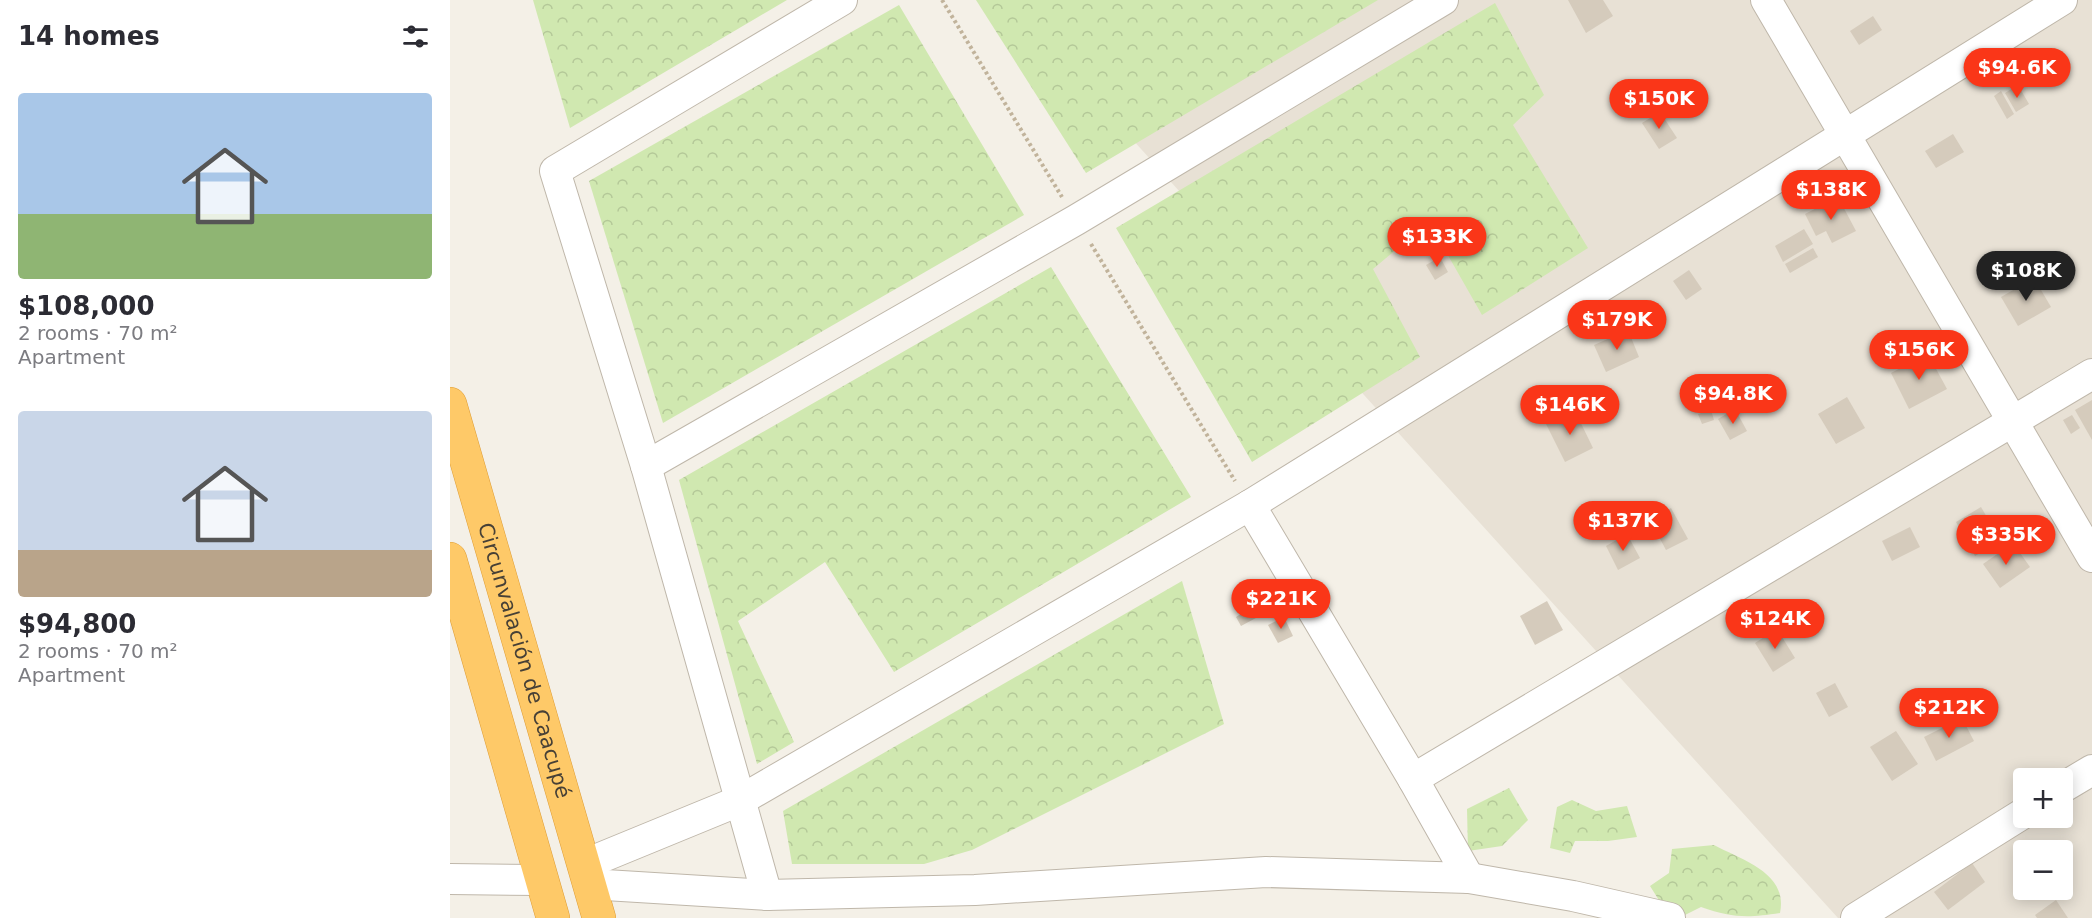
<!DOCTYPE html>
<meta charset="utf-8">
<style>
:root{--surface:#fff;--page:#f2f2f3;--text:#2b2b33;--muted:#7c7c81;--accent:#fa3618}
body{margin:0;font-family:"DejaVu Sans",sans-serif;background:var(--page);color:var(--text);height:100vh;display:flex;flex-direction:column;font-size:22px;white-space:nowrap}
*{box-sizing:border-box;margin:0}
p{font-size:20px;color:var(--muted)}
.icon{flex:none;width:33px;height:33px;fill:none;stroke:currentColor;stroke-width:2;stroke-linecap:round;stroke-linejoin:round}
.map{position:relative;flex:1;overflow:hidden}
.drawer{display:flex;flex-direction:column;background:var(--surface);width:450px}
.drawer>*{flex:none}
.controls{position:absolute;left:1563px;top:768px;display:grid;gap:12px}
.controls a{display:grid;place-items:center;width:60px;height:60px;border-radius:6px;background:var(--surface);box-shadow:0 3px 15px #0003;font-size:30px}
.price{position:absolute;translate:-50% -51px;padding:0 14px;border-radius:21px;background:var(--accent);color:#fff;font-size:20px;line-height:39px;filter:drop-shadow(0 2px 3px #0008)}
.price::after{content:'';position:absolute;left:50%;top:36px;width:18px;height:14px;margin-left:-9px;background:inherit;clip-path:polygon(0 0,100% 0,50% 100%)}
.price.current{background:#222;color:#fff}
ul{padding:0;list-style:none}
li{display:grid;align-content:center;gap:12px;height:318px;padding:0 18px}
li span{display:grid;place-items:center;height:186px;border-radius:6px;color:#555}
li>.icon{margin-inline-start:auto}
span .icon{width:108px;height:108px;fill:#fffc;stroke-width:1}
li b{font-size:26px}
h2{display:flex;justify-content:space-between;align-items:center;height:72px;padding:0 18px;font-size:26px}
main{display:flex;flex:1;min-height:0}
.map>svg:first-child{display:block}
</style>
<main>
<section class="drawer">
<h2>14 homes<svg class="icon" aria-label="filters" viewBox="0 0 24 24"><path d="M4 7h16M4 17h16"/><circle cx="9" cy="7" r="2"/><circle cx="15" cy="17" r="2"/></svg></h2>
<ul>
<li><span style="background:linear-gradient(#a9c7e8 65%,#8fb573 0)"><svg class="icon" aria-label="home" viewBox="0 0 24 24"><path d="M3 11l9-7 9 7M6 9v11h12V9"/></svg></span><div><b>$108,000</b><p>2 rooms · 70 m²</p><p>Apartment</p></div></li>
<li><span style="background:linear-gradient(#c9d6e8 75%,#b9a48a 0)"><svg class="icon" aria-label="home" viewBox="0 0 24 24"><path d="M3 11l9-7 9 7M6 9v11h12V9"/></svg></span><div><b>$94,800</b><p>2 rooms · 70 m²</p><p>Apartment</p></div></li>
</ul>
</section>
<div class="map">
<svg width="1642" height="918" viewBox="0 0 1642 918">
<defs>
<pattern id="forest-crowns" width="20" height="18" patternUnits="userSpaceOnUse" patternTransform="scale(1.5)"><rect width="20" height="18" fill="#d0e8b0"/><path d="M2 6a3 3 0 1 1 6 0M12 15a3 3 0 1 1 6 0" fill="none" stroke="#b4c898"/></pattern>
</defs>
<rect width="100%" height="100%" fill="#f4f0e7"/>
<path fill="#e8e1d5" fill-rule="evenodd" d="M556,0H1642V918H1388ZM1574,778H1612V818H1574ZM1574,850H1612V890H1574Z"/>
<g fill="url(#forest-crowns)">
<polygon points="83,0 337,0 120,128"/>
<polygon points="526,0 928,0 636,173"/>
<polygon points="1045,3 1094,95 1063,125 1138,248 1032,315 979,222 923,269 970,357 802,462 666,228"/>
<polygon points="449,5 574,215 213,423 139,181"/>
<polygon points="601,267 741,497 444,672 375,562 288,621 344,742 307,764 229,480"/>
<polygon points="732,581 774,724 522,850 474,864 342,864 333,811"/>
<polygon points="1059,788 1078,820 1052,846 1018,851 1017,809"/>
<polygon points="1122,800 1146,811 1177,806 1187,837 1158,841 1125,841 1120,853 1100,848 1107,807"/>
<path d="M1264,845C1294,861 1338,873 1330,913C1298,918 1282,918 1251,907L1233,916L1212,905L1200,886L1219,873L1222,849Z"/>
</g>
<g fill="#d5cbbc">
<polygon points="1118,0 1153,0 1163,16 1136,33"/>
<polygon points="1423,16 1432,30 1409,45 1400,31"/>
<polygon points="1568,85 1579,104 1566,112 1555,93"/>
<polygon points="1551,91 1564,114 1557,119 1544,96"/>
<polygon points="1210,112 1227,138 1209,149 1192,123"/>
<polygon points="1503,134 1514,152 1486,168 1475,151"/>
<polygon points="1388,197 1406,231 1382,243 1376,231 1366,236 1355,214"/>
<polygon points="1354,229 1363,244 1333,262 1325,246"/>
<polygon points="1363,248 1368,257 1340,273 1335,264"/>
<polygon points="990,257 998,272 985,280 976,265"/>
<polygon points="1239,270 1252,289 1236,300 1223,281"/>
<polygon points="1584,278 1601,307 1568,326 1551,297"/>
<polygon points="1178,330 1189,357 1156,372 1144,345"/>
<polygon points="1478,354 1497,389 1459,409 1441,373"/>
<polygon points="1397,397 1415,428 1386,444 1368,414"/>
<polygon points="1642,400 1642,440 1625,410"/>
<polygon points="1124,409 1143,448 1115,462 1096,424"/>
<polygon points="1285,409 1297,431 1280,440 1268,419"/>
<polygon points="1261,410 1264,420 1252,424 1248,414"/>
<polygon points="1622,415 1630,428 1621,434 1613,420"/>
<polygon points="1531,507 1551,541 1525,556 1506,522"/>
<polygon points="1221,508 1238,539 1216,550 1200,520"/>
<polygon points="1460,527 1470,547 1442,561 1432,541"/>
<polygon points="1579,528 1588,544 1577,549 1569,533"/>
<polygon points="1177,534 1190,558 1168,570 1156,546"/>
<polygon points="1563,543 1580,567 1550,588 1533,564"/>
<polygon points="807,590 819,611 791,626 786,617 794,612 788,602"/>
<polygon points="1097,601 1113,630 1085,645 1070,616"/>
<polygon points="834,617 843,636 828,643 818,625"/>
<polygon points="1327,629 1345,658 1323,672 1305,643"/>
<polygon points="1385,683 1398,707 1379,717 1366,693"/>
<polygon points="1512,718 1524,741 1486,761 1474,737"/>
<polygon points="1446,731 1468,764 1442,781 1420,747"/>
<polygon points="1522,863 1535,882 1498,910 1484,892"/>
<polygon points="1606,900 1618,918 1587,918 1585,915"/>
</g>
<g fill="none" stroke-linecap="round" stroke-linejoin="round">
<g stroke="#bfb7aa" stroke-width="32">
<g id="minor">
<polyline points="1316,0 1642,557"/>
<polyline points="196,466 626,220 993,0"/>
<polyline points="800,505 963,779 1019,878"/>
<polyline points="963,779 1642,374"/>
<polyline points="1612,788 1642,770"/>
<polyline points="133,865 289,801 800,505 1612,0"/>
<polyline points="0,879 92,880"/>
<polyline points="139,884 317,895 525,890 816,872 1019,878 1123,896 1220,918"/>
<polyline points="317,895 196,466 105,171 392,0"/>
<polyline points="1406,918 1574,813"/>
</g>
</g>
<g stroke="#de9d37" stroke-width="34">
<g id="highway">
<path id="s1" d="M0,404L149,918"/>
<polyline points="0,559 103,918"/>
</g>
</g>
<g stroke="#c1b39b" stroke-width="4" stroke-dasharray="3 3" stroke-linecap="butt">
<polyline points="492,0 612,197"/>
<polyline points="641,244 785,481"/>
</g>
<use href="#minor" stroke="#fff" stroke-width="30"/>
<use href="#highway" stroke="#fec968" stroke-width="33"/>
</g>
<g text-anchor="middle" stroke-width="4.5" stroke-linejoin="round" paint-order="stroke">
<g font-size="21" fill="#474036" stroke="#fff">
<text dy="7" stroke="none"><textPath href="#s1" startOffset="267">Circunvalación de Caacupé</textPath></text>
</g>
</g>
</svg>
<div class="controls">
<a>+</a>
<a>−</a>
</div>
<b class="price" style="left:1567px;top:99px">$94.6K</b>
<b class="price" style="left:1209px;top:130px">$150K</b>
<b class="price" style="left:1381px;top:221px">$138K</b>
<b class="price" style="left:987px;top:268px">$133K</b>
<b class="price current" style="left:1576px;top:302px">$108K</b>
<b class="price" style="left:1167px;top:351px">$179K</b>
<b class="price" style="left:1469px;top:381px">$156K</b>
<b class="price" style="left:1283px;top:425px">$94.8K</b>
<b class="price" style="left:1120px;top:436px">$146K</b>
<b class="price" style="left:1173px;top:552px">$137K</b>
<b class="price" style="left:1556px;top:566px">$335K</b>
<b class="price" style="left:831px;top:630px">$221K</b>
<b class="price" style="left:1325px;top:650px">$124K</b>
<b class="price" style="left:1499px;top:739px">$212K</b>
</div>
</main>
